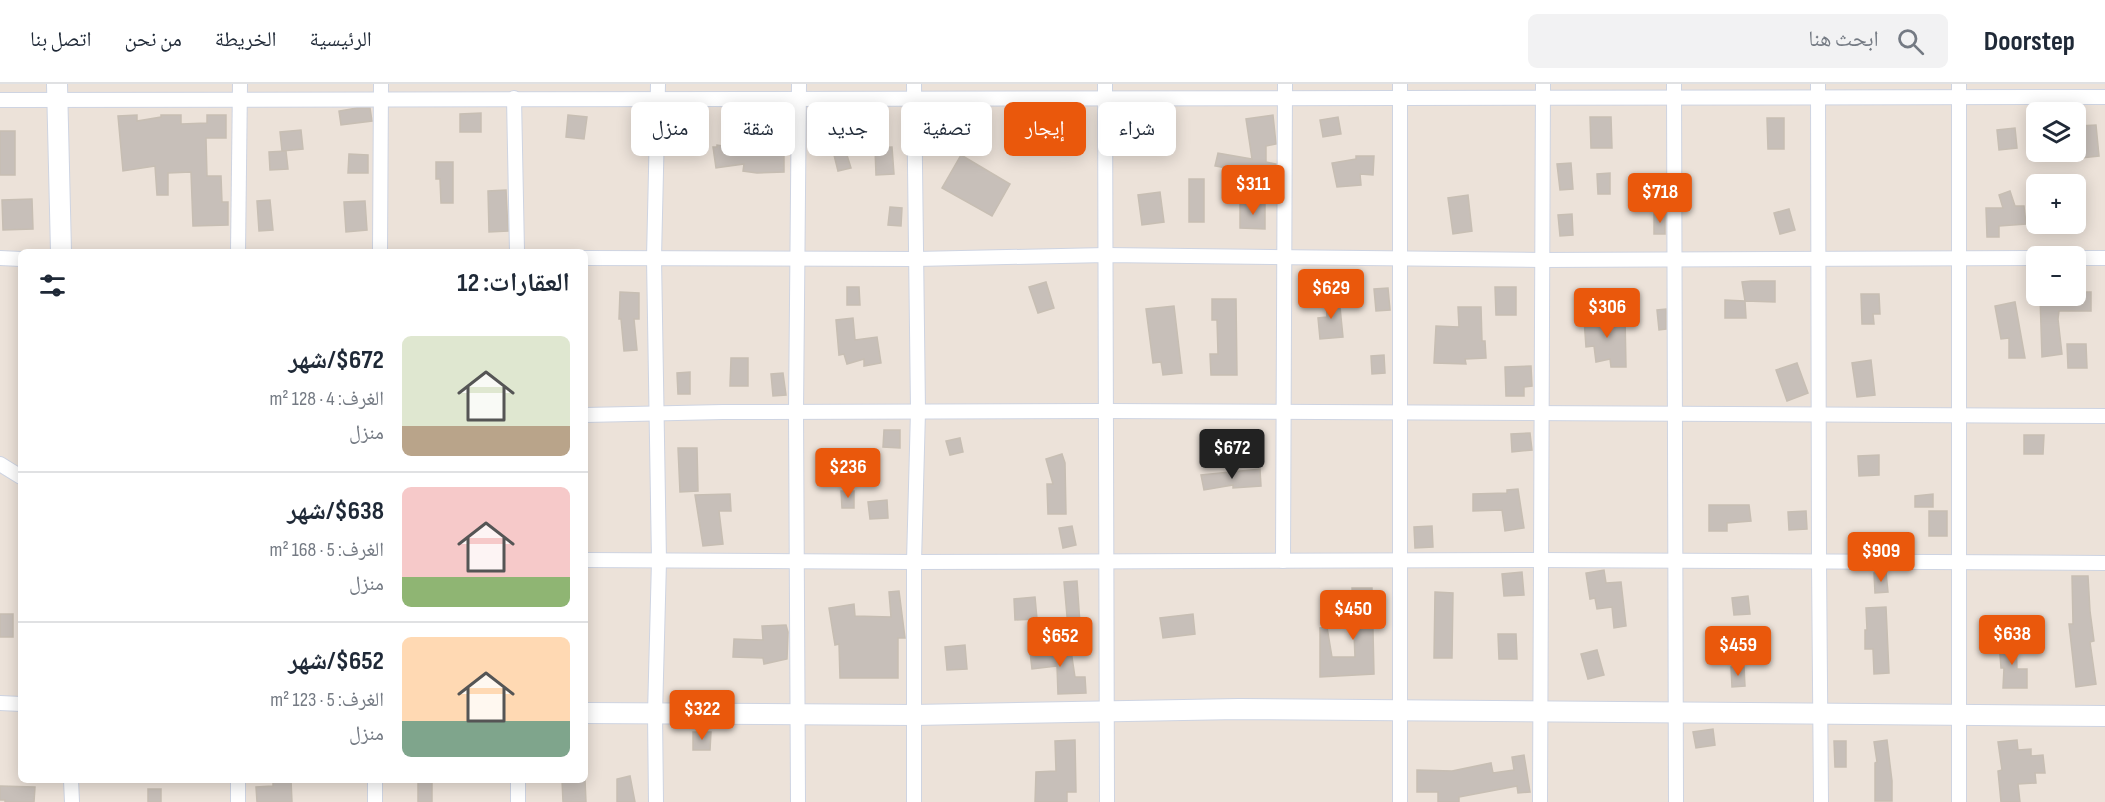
<!DOCTYPE html>
<html lang="ar">
<meta charset="utf-8">
<style>
:root{--surface:#fff;--page:#f2f2f3;--text:#1f2937;--muted:#747a83;--line:#e0e1e3;--accent:#ea580c}
body{margin:0;font-family:"Sofia Sans Condensed","Noto Naskh Arabic",sans-serif;background:var(--page);color:var(--text);direction:rtl;height:100vh;display:flex;flex-direction:column;font-size:22px;white-space:nowrap}
*{box-sizing:border-box;margin:0}
p{font-size:20px;color:var(--muted)}
.icon{flex:none;width:33px;height:33px;fill:none;stroke:currentColor;stroke-width:2;stroke-linecap:round;stroke-linejoin:round}
.map{position:relative;flex:1;overflow:hidden;direction:ltr}
.drawer{position:absolute;left:18px;top:165px;width:570px;height:534px;display:flex;flex-direction:column;background:var(--surface);border-radius:9px;box-shadow:0 3px 15px #0003;direction:rtl}
.drawer>*{flex:none}
.guide{position:absolute;left:606px;top:18px;width:570px;height:54px;direction:rtl;display:flex;gap:12px}
.buttons{position:absolute;left:2026px;top:18px;display:grid;gap:12px}
.buttons a{display:grid;place-items:center;width:60px;height:60px;border-radius:9px;background:var(--surface);box-shadow:0 3px 15px #0003;font-size:30px}
.price{position:absolute;translate:-50% -51px;padding:0 14px;border-radius:6px;background:var(--accent);color:#fff;font-size:20px;line-height:39px;filter:drop-shadow(0 2px 3px #0008)}
.price::after{content:'';position:absolute;left:50%;top:36px;width:18px;height:14px;margin-left:-9px;background:inherit;clip-path:polygon(0 0,100% 0,50% 100%)}
.price.on{background:#222;color:#fff}
ul{padding:0;list-style:none}
li{display:flex;align-items:center;gap:18px;height:150px;padding:0 18px}
li+li{border-top:2px solid var(--line)}
li span{display:grid;place-items:center;flex:none;width:168px;height:120px;border-radius:9px;color:#555}
li>.icon{margin-inline-start:auto}
span .icon{width:72px;height:72px;fill:#fffc;stroke-width:1}
li b{font-size:26px}
h2{display:flex;justify-content:space-between;align-items:center;height:72px;padding:0 18px;font-size:26px}
.pill{padding:0 21px;border-radius:9px;background:var(--surface);box-shadow:0 3px 15px #0003;font-size:21px;line-height:54px}
.pill.on{background:var(--accent);color:#fff}
header{display:flex;align-items:center;gap:36px;box-sizing:border-box;height:84px;padding:0 30px;background:var(--surface);border-bottom:2px solid var(--line)}
header strong{font-size:28px}
nav{display:flex;gap:33px;margin-inline-start:auto;font-size:21px}
.search{width:420px;height:54px;background:var(--page);display:flex;align-items:center;gap:15px;box-sizing:border-box;padding:0 21px;border-radius:9px;color:var(--muted);font-size:22px}
.map>svg:first-child{display:block}
</style>
<header>
<strong>Doorstep</strong>
<div class="search"><svg class="icon" aria-label="search" viewBox="0 0 24 24"><circle cx="10" cy="10" r="6"/><path d="M15 15l6 6"/></svg>ابحث هنا</div>
<nav><a>الرئيسية</a><a>الخريطة</a><a>من نحن</a><a>اتصل بنا</a></nav>
</header>
<div class="map">
<svg width="2105" height="718" viewBox="0 0 2105 718">
<rect width="100%" height="100%" fill="#ece2d9"/>
<g fill="#c7bfb9" stroke="#c7beb3" stroke-width="1.5">
<polygon points="357,24 370,24 372,37 341,41 339,27"/>
<polygon points="481,29 481,48 460,48 460,30"/>
<polygon points="137,31 137,37 161,33 161,31 181,31 181,40 207,39 207,31 226,31 226,54 206,54 207,92 221,92 222,118 228,118 228,141 193,142 191,88 168,89 168,111 157,111 155,82 123,87 118,32"/>
<polygon points="568,31 587,33 584,55 566,53"/>
<polygon points="1273,31 1276,60 1266,62 1266,78 1276,80 1276,87 1237,86 1215,82 1218,69 1252,75 1246,35"/>
<polygon points="1338,33 1341,50 1323,53 1320,36"/>
<polygon points="1590,33 1611,33 1612,64 1591,64"/>
<polygon points="1767,34 1784,34 1784,65 1768,65"/>
<polygon points="2096,41 2099,72 2081,74 2078,42"/>
<polygon points="2015,44 2017,64 1999,66 1997,46"/>
<polygon points="301,46 303,65 282,67 280,48"/>
<rect x="0" y="47" width="15" height="44"/>
<polygon points="760,48 775,48 775,69 784,69 784,88 757,89 743,87 744,80 716,84 713,63 717,63 717,61 759,67"/>
<polygon points="892,63 894,90 876,91 875,64"/>
<polygon points="286,67 288,85 270,86 269,68"/>
<polygon points="846,68 851,84 838,87 834,71"/>
<polygon points="349,70 368,71 368,89 348,89"/>
<polygon points="961,71 1010,100 992,132 942,104"/>
<polygon points="1356,72 1374,72 1373,91 1360,90 1361,101 1337,103 1332,79 1356,75"/>
<polygon points="436,78 453,78 453,119 441,119 440,95 436,95"/>
<polygon points="1571,79 1573,105 1560,106 1557,80"/>
<polygon points="1610,89 1610,110 1598,110 1597,90"/>
<rect x="1189" y="95" width="15" height="43"/>
<polygon points="506,106 508,147 489,148 488,107"/>
<polygon points="2010,107 2015,122 2024,122 2026,140 1999,142 1999,153 1987,153 1986,124 2003,124 1999,111"/>
<polygon points="1160,108 1164,138 1142,141 1138,111"/>
<polygon points="1468,111 1472,147 1453,150 1448,114"/>
<polygon points="32,115 33,145 3,146 2,116"/>
<polygon points="270,116 273,146 259,147 257,117"/>
<polygon points="365,117 367,146 346,148 344,118"/>
<polygon points="1240,120 1265,120 1265,145 1240,144"/>
<polygon points="890,123 902,124 901,142 888,141"/>
<polygon points="1789,125 1795,146 1780,150 1774,129"/>
<polygon points="1572,130 1573,151 1560,152 1558,131"/>
<rect x="1654" y="130" width="11" height="20"/>
<polygon points="1751,197 1775,197 1775,218 1745,217 1746,234 1725,234 1725,216 1745,217 1742,198"/>
<polygon points="1046,198 1054,224 1038,229 1029,203"/>
<polygon points="847,203 859,203 860,221 847,221"/>
<polygon points="1495,203 1516,203 1516,231 1496,231"/>
<polygon points="1388,204 1390,226 1376,227 1374,205"/>
<polygon points="620,208 639,209 639,235 634,235 637,266 624,267 621,235 619,235"/>
<polygon points="2076,208 2091,208 2091,227 2059,227 2058,235 2062,270 2042,273 2040,212 2076,212"/>
<polygon points="1861,210 1879,210 1880,230 1873,230 1874,240 1862,240"/>
<polygon points="1339,213 1343,253 1320,255 1318,234 1327,233 1326,214"/>
<polygon points="1212,215 1236,215 1237,291 1211,291 1210,270 1218,270 1217,236 1212,236"/>
<polygon points="2015,218 2025,274 2009,274 2009,254 2001,255 1995,222"/>
<polygon points="1174,222 1182,289 1163,291 1161,278 1153,279 1146,225"/>
<polygon points="1458,223 1481,223 1482,257 1485,257 1486,274 1465,275 1466,280 1434,279 1436,242 1459,243"/>
<polygon points="1666,225 1666,245 1659,246 1657,226"/>
<polygon points="1613,232 1625,232 1626,283 1611,283 1610,275 1596,278 1594,262 1586,263 1584,235"/>
<polygon points="853,234 855,256 877,253 881,279 864,282 864,275 847,280 844,270 839,271 836,236"/>
<polygon points="2067,260 2086,260 2087,284 2068,284"/>
<polygon points="1384,271 1385,289 1372,290 1371,272"/>
<polygon points="731,274 748,274 748,302 730,302"/>
<polygon points="1871,276 1875,311 1857,313 1852,279"/>
<polygon points="1797,279 1808,309 1787,317 1776,286"/>
<polygon points="1531,282 1532,302 1524,303 1524,312 1506,312 1505,283"/>
<polygon points="690,288 690,310 678,310 677,289"/>
<polygon points="783,289 786,311 773,312 771,290"/>
<polygon points="884,346 900,346 900,364 883,363"/>
<polygon points="1530,349 1532,366 1512,368 1511,350"/>
<polygon points="2024,351 2044,351 2043,370 2024,370"/>
<polygon points="960,354 963,368 950,371 946,357"/>
<polygon points="678,364 697,364 698,407 680,408"/>
<polygon points="1062,370 1065,379 1066,430 1048,430 1047,400 1053,400 1046,375"/>
<polygon points="1879,371 1879,391 1859,392 1858,372"/>
<polygon points="1260,385 1261,402 1233,404 1233,401 1204,406 1201,391"/>
<polygon points="1518,405 1524,444 1505,447 1502,426 1473,427 1473,410 1507,409 1507,406"/>
<polygon points="841,407 854,407 854,424 842,424"/>
<polygon points="730,410 731,427 719,427 723,460 703,462 695,411"/>
<polygon points="1933,410 1933,423 1915,423 1915,412"/>
<polygon points="887,416 888,434 870,435 868,418"/>
<polygon points="1709,421 1749,421 1751,437 1727,439 1727,447 1709,447"/>
<polygon points="1806,427 1807,445 1789,446 1788,428"/>
<rect x="1929" y="427" width="18" height="25"/>
<polygon points="1072,442 1076,461 1063,464 1059,444"/>
<polygon points="1432,442 1433,463 1415,464 1414,443"/>
<polygon points="1604,486 1606,499 1621,498 1626,542 1614,544 1612,523 1597,525 1595,514 1590,515 1586,489"/>
<polygon points="1522,488 1524,511 1504,512 1502,490"/>
<polygon points="1886,488 1888,508 1875,509 1874,489"/>
<polygon points="2072,492 2088,492 2090,527 2094,557 2090,558 2096,600 2076,603 2069,540 2073,540"/>
<polygon points="1077,497 1081,554 1069,555 1064,498"/>
<polygon points="1352,504 1372,504 1374,590 1320,593 1320,544 1327,543 1332,573 1355,573"/>
<polygon points="899,507 905,554 898,554 898,594 840,594 839,560 835,561 829,524 854,520 855,532 891,533 889,508"/>
<polygon points="1435,508 1453,509 1452,574 1434,574"/>
<polygon points="1748,512 1750,530 1734,531 1732,514"/>
<polygon points="1035,513 1037,535 1015,536 1014,515"/>
<polygon points="1886,523 1889,589 1874,590 1873,565 1865,565 1865,546 1867,546 1866,524"/>
<rect x="0" y="530" width="13" height="23"/>
<polygon points="1193,530 1195,550 1163,554 1160,534"/>
<polygon points="786,541 788,548 787,575 764,580 763,574 733,573 734,555 763,556 762,542"/>
<polygon points="1498,550 1516,550 1517,575 1499,575"/>
<polygon points="2016,555 2017,585 2027,585 2027,604 2003,604 2004,584 2001,584 1999,557"/>
<polygon points="1070,560 1075,593 1085,593 1086,609 1058,610 1057,582 1032,585 1030,568"/>
<polygon points="965,561 967,585 947,586 945,563"/>
<polygon points="1597,566 1604,591 1588,595 1581,570"/>
<polygon points="1731,583 1744,583 1745,602 1732,603"/>
<polygon points="1713,645 1715,661 1696,664 1693,648"/>
<polygon points="693,648 711,648 710,666 693,666"/>
<polygon points="1075,656 1076,708 1067,708 1067,718 1035,718 1036,688 1056,687 1055,657"/>
<polygon points="1887,656 1892,697 1892,717 1875,717 1875,679 1877,678 1874,658"/>
<polygon points="2017,656 2018,666 2031,665 2031,672 2043,671 2045,689 2035,689 2036,699 2018,700 2020,718 2001,718 1998,687 2002,686 1998,658"/>
<polygon points="1834,657 1846,657 1846,683 1835,683"/>
<polygon points="1524,671 1530,708 1518,709 1517,702 1459,713 1459,718 1438,718 1438,708 1417,708 1417,686 1452,687 1491,679 1493,689 1514,686 1512,673"/>
<polygon points="630,692 635,718 617,718 617,695"/>
<polygon points="291,696 292,718 257,718 256,703 273,702 273,697"/>
<rect x="418" y="696" width="14" height="22"/>
<polygon points="562,696 585,696 586,718 563,718"/>
<polygon points="0,702 35,703 34,718 5,718 5,716 0,716"/>
<rect x="148" y="705" width="13" height="13"/>
</g>
<g fill="none" stroke-linecap="round" stroke-linejoin="round">
<g stroke="#ced4e2" stroke-width="16">
<g id="street">
<polyline points="1105,0 1107,718"/>
<polyline points="1674,0 1676,718"/>
<polyline points="1818,0 1819,479 1821,718"/>
<polyline points="514,14 517,168"/>
<polyline points="0,16 2105,13"/>
<polyline points="238,168 240,0"/>
<polyline points="380,168 381,0"/>
<polyline points="0,174 21,175"/>
<polyline points="585,174 916,175 1106,171 1542,176 2037,174"/>
<polyline points="2076,174 2105,174"/>
<polyline points="585,331 723,328 1106,327 2105,332"/>
<polyline points="0,380 21,393"/>
<polyline points="585,476 914,478 1541,476 2105,479"/>
<polyline points="1283,477 1285,0"/>
<polyline points="0,619 21,620"/>
<polyline points="71,696 72,718"/>
<polyline points="238,696 238,718"/>
<polyline points="375,718 375,696"/>
<polyline points="518,718 518,696"/>
<polyline points="656,718 655,630 659,477 654,174 658,0"/>
<polyline points="798,718 796,328 799,0"/>
<polyline points="914,718 914,478 918,327 914,0"/>
<polyline points="1400,718 1400,0"/>
<polyline points="1540,718 1543,0"/>
<polyline points="1959,718 1959,0"/>
</g>
</g>
<g stroke="#ced4e2" stroke-width="22">
<g id="secondary">
<polyline points="57,0 61,168"/>
<polyline points="585,629 914,631 1239,625 2105,632"/>
</g>
</g>
<use href="#street" stroke="#fff" stroke-width="14"/>
<use href="#secondary" stroke="#fff" stroke-width="20"/>
</g>
</svg>
<div class="buttons">
<a><svg class="icon" aria-label="layers" viewBox="0 0 24 24"><path d="M12 4l9 5-9 5-9-5zM3 14l9 5 9-5"/></svg></a>
<a>+</a>
<a>−</a>
</div>
<b class="price" style="left:1253px;top:132px">$311</b>
<b class="price" style="left:1660px;top:140px">$718</b>
<b class="price" style="left:1331px;top:236px">$629</b>
<b class="price" style="left:1607px;top:255px">$306</b>
<b class="price on" style="left:1232px;top:396px">$672</b>
<b class="price" style="left:848px;top:415px">$236</b>
<b class="price" style="left:1881px;top:499px">$909</b>
<b class="price" style="left:1353px;top:557px">$450</b>
<b class="price" style="left:2012px;top:582px">$638</b>
<b class="price" style="left:1060px;top:584px">$652</b>
<b class="price" style="left:1738px;top:593px">$459</b>
<b class="price" style="left:702px;top:657px">$322</b>
<div class="guide">
<a class="pill">شراء</a>
<a class="pill on">إيجار</a>
<a class="pill">تصفية</a>
<a class="pill">جديد</a>
<a class="pill">شقة</a>
<a class="pill">منزل</a>
</div>
<section class="drawer">
<h2>العقارات: 12<svg class="icon" aria-label="filters" viewBox="0 0 24 24"><path d="M4 7h16M4 17h16"/><circle cx="9" cy="7" r="2"/><circle cx="15" cy="17" r="2"/></svg></h2>
<ul>
<li><span style="background:linear-gradient(#dfe7d0 75%,#b9a48a 0)"><svg class="icon" aria-label="home" viewBox="0 0 24 24"><path d="M3 11l9-7 9 7M6 9v11h12V9"/></svg></span><div><b>$672/شهر</b><p>الغرف: 4 · 128 m²</p><p>منزل</p></div></li>
<li><span style="background:linear-gradient(#f6c9c9 75%,#8fb573 0)"><svg class="icon" aria-label="home" viewBox="0 0 24 24"><path d="M3 11l9-7 9 7M6 9v11h12V9"/></svg></span><div><b>$638/شهر</b><p>الغرف: 5 · 168 m²</p><p>منزل</p></div></li>
<li><span style="background:linear-gradient(#ffd9b3 70%,#7fa58c 0)"><svg class="icon" aria-label="home" viewBox="0 0 24 24"><path d="M3 11l9-7 9 7M6 9v11h12V9"/></svg></span><div><b>$652/شهر</b><p>الغرف: 5 · 123 m²</p><p>منزل</p></div></li>
</ul>
</section>
</div>
